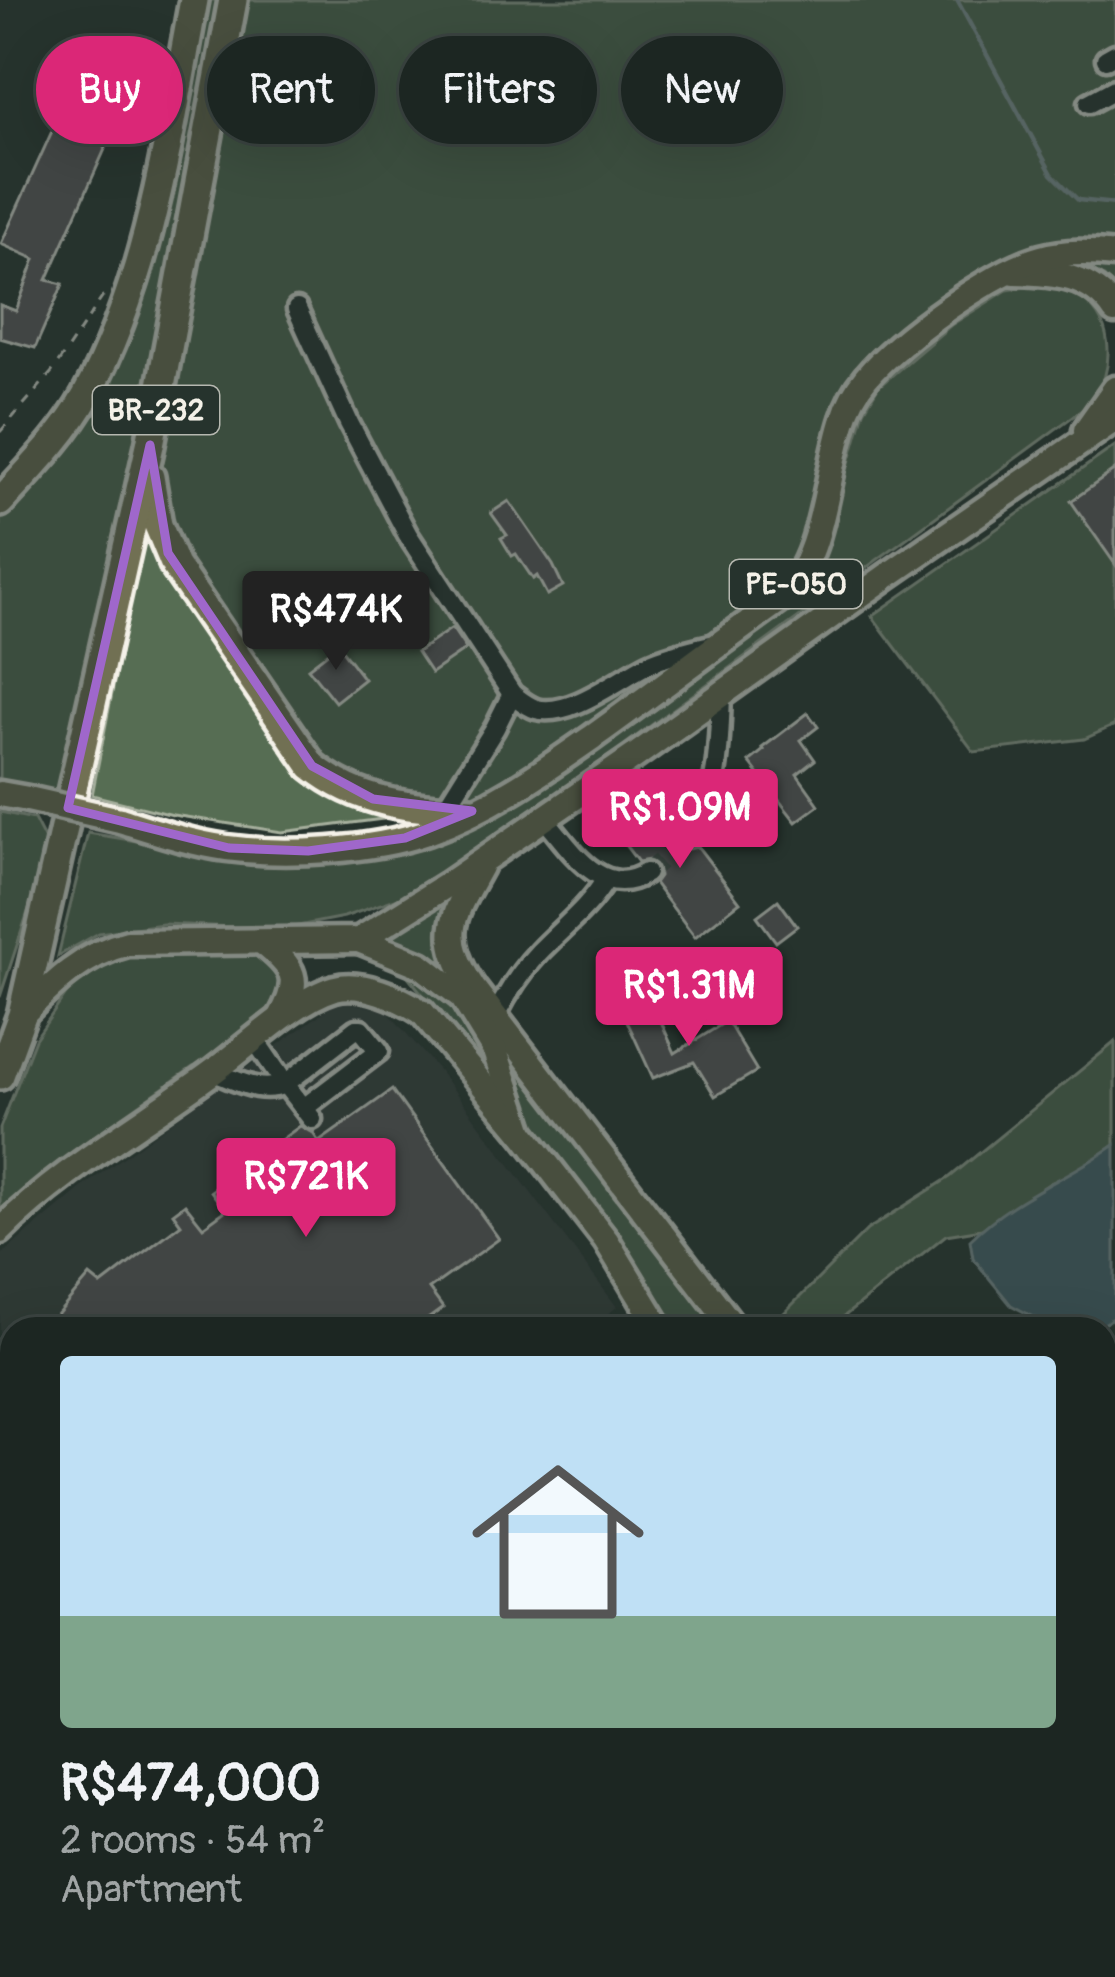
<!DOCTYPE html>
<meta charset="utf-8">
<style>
:root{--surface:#1c2622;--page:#252e2a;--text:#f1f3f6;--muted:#a0a5a5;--line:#3a4340;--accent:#db2777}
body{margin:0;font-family:Pangolin,sans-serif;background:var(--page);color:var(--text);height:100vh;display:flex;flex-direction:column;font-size:45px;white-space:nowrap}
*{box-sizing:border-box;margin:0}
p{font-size:39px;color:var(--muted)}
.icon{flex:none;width:66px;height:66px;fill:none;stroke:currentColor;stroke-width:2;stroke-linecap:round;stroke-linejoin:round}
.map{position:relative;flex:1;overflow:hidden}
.sheet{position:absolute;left:0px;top:1317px;width:1116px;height:660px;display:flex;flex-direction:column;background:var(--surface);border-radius:36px 36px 0 0;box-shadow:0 12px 48px #0002,0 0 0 3px var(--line)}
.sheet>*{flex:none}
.banner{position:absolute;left:36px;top:36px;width:1044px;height:108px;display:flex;gap:24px}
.price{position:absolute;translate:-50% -102px;padding:0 27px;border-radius:12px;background:var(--accent);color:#fff;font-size:39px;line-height:78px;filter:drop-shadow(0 3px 6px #0008)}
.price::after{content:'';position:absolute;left:50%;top:72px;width:36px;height:27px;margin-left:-18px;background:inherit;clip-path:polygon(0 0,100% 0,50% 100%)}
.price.selected{background:#222;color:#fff}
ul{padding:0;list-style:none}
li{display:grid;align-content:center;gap:24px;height:636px;padding:0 60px}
li span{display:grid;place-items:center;height:372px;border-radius:12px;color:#555}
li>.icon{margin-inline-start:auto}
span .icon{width:216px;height:216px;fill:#fffc;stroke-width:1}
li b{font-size:51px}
.pill{padding:0 42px;border-radius:54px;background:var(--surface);box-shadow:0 12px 48px #0002,0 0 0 3px var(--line);font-size:42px;line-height:108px}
.pill.selected{background:var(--accent);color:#fff}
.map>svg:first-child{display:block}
</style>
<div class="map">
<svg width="1115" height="1977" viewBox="0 0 1115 1977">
<rect width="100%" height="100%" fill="#26332d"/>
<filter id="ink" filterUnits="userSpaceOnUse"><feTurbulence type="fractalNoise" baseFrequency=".00833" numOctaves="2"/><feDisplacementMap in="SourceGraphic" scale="24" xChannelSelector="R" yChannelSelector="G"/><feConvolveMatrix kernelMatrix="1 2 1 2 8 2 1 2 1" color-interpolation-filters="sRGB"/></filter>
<g filter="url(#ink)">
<polygon fill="#393f3d" points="340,1000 387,1011 440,1072 617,1307 587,1329 12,1329 12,1562 0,1551 0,1256 85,1185"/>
<g fill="#576d52" stroke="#a6af9d" stroke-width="3">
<polygon points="197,0 230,0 70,797 0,794 0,499 104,354"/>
<polygon points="238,0 1115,0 1115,256 1071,261 1115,265 1115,289 1104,277 1076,267 1039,267 991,280 866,378 803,573 472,811 444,810 312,766 175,566 151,485"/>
<path d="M1038,285C1050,288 1065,289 1076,295C1115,318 1115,365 1094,401L504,833L410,894L344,917L283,929L163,924L99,933L58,956L88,833L257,861L470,825L775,609L825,546L864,411L878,387L951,325L1007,290Z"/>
<polygon points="1115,446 1115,725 1084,739 974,752 872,616"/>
<polygon points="146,520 291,751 406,816 282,832 173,815 92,795"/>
<polygon points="0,812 34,819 49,848 0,997"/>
<polygon points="461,884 456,977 720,1329 671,1329 598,1210 385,948 370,943"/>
<polygon points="255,948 277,972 282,983 274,1013 213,1065 193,1067 90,1139 11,1200 10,1212 0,1222 0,1128 35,1039 80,974 118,953"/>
<polygon points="1115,1042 1115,1145 1080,1170 1050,1183 982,1229 946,1235 842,1318 837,1329 768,1329 867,1230 950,1177"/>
<polygon points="1104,1585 1115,1598 1115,1788 1109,1781 1104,1786"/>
<polygon points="30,1965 928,1965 916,1977 15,1977"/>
</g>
<path fill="#4e6973" stroke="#909fa2" stroke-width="3" d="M1115,1145V1316L1098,1329H1057L1011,1305L973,1258L970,1240C1015,1196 1065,1180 1115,1145Z"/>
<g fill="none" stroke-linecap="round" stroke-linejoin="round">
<polyline stroke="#909fa2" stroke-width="4.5" points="957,0 1052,174 1078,200 1115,204"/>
</g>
<g fill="#645b61" stroke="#f4f1e8" stroke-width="3">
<polygon points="58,118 109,140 47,280 63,284 35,348 0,338 0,305 16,311 35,259 1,244"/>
<polygon points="1115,470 1115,564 1071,501"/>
<polygon points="509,501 553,565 563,586 547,595 537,576 533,579 516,554 512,556 501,538 507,535 491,513"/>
<polygon points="342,579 359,602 337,619 331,611 299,635 288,621"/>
<polygon points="452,628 466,649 431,673 417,652"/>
<polygon points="338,645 364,679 335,702 308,668"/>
<polygon points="808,713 818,727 801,740 815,760 797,774 819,805 796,822 749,762 764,750 762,748"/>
<polygon points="665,803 681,824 677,834 679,843 688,849 698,847 740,902 695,937 654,883 659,876 658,867 649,860 638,862 619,837"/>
<polygon points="778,900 797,926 776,942 757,916"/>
<polygon points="647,990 675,1053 727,1021 757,1071 715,1096 694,1062 653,1078 622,1010"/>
<polygon points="392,1090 499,1239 429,1289 443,1308 414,1329 205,1329 199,1320 185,1329 45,1329 90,1276 101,1285 181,1224 173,1213 185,1204 203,1227 225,1211 211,1191 300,1126 312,1132 319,1142"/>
<polygon points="12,1364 12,1544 0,1534 0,1378"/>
</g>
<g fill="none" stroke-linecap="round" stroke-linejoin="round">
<polyline stroke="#455049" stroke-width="18" stroke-dasharray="18 9" stroke-linecap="butt" points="646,873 690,836"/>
<g stroke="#f4f1e8" stroke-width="27">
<g id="minor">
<polyline points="1106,59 1115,54"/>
<polyline points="1089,103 1115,89"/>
<path d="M297,309L349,423L408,535L512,694C520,700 527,706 536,709C570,718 618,679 648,664C668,655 689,650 711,645"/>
<polyline points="444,810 495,728 512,694"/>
<path d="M544,818C570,848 601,901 646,873"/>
<path d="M690,836C720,794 719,744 721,694"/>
<path d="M495,1017C507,993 520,972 539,952C563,927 588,909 606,879"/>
<polyline points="255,1040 285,1084 356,1029 361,1029 379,1051 304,1108"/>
<path d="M213,1072C237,1080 260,1095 285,1084L312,1119"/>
<polyline points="1104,1356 1115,1347"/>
<polyline points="1104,1387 1115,1399"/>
<polyline points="1104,1558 1115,1570"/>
<polyline points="1104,1732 1115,1746"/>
<polyline points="1104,1920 1115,1935"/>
<polyline points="327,1977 332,1965"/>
<polyline points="625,1977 633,1965"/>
<polyline points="945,1977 953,1965"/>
</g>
</g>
<g stroke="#f4f1e8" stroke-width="33">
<g id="major">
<path d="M1015,272C1055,273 1091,275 1115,311"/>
<polyline points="1086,430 1115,389"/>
<polyline points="0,794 28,799"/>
<path d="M120,820C155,831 190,843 227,848C285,856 372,851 427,832C489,810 541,773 594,736C657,691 718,644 780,600C826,557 825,477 844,419C848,405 857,389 866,378C898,339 993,271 1041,258C1066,251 1090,252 1115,255"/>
<path d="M480,867C451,919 439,935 473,988L735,1329"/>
<polyline points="359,940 421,965 462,997 495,1051 522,1132 606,1240 660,1329"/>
<path d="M262,942C295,968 302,979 281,1017"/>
<path d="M22,1015C54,983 83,954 128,943L359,940L447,885L635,756L887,576L1115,419"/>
<path d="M0,1231C62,1169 144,1123 214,1071C248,1046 295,1000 335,988C362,981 400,998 422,1012L522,1132"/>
<polyline points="1104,1813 1115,1827"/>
</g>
</g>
<g stroke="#f4f1e8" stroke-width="36">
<g id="highway">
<path d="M150,477L158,525L175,566L312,766C359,804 414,809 472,811"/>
<path d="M0,502C30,469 64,436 86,396C151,275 169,133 194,0"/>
<polyline points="0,1075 22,1015 150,445 233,0"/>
</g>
</g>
<polyline stroke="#f4f1e8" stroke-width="3" stroke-dasharray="9 9" stroke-linecap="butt" points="0,432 52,372 106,292"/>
<use href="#minor" stroke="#26332d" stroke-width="18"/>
<use href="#major" stroke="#716f52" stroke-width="24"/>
<use href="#highway" stroke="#716f52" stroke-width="27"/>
<g stroke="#f4f1e8" stroke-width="33" stroke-linecap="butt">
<polyline id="major-bridge" points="28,799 120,820"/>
</g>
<use href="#major-bridge" stroke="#716f52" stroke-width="24"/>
</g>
</g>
<path d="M0 0H1115V1977H0ZM150,445L168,553L312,766L373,799L472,811L405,838L308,851L229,848L68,808Z" fill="#26332d" fill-opacity=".55" fill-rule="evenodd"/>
<path fill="none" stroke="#9f67cb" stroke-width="9" stroke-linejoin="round" d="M150,445L168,553L312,766L373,799L472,811L405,838L308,851L229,848L68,808Z"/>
<g text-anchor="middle" stroke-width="9" stroke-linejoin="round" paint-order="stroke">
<g fill="#26332d" stroke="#b6b8b0" stroke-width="3">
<rect x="93" y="386" width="126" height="48" rx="9"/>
<rect x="730" y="560" width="132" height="48" rx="9"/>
</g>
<g font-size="30" font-weight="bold" fill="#f4f1e8">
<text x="156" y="420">BR-232</text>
<text x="796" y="594">PE-050</text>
</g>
</g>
</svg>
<b class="price selected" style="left:336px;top:673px">R$474K</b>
<b class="price" style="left:680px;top:871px">R$1.09M</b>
<b class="price" style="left:689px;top:1049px">R$1.31M</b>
<b class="price" style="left:306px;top:1240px">R$721K</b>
<div class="banner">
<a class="pill selected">Buy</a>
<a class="pill">Rent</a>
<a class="pill">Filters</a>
<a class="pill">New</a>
</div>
<section class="sheet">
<ul>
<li><span style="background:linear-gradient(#bfe0f5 70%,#7fa58c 0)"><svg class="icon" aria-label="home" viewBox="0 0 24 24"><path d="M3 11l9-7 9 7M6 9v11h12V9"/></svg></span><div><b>R$474,000</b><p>2 rooms · 54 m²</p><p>Apartment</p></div></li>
</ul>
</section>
</div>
